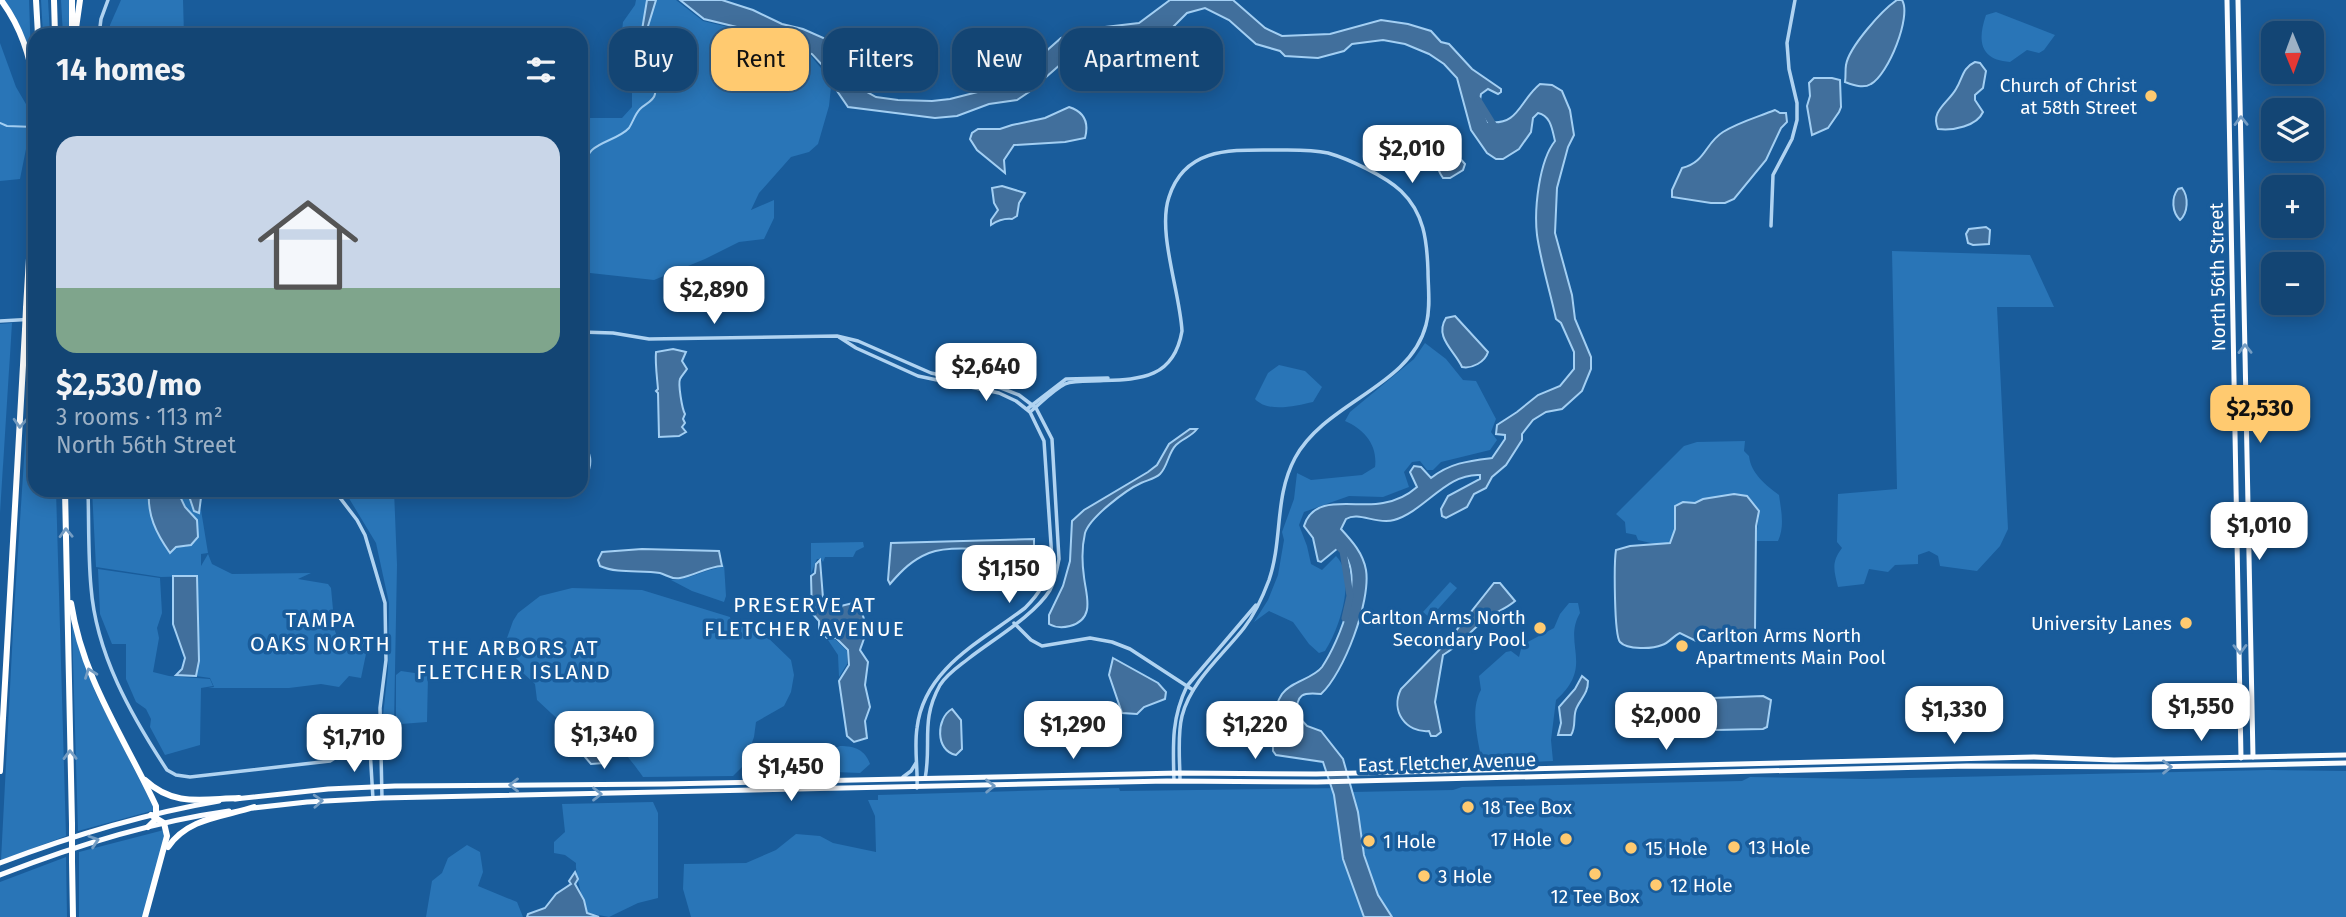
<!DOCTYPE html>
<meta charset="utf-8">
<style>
:root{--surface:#134574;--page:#1c4c79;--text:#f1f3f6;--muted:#9db1c5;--line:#325d86;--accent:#ffca70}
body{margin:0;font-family:"Fira Sans",sans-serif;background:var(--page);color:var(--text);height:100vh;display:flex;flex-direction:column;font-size:26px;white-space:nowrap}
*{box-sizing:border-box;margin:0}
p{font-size:23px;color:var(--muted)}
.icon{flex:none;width:38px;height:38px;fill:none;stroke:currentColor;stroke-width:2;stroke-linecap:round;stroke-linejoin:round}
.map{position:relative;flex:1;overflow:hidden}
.side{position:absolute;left:28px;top:28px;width:560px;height:469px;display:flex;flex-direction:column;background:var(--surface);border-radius:21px;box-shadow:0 4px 18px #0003,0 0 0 2px var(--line)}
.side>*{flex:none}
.banner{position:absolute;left:609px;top:28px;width:665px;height:63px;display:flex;gap:14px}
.needle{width:46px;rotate:179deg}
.buttons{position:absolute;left:2261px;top:21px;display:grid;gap:14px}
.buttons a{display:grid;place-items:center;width:63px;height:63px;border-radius:14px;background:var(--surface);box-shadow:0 4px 18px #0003,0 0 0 2px var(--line);font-size:35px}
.price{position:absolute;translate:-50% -60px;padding:0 16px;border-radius:14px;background:#fff;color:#222;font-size:23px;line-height:46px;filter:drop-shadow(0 2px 4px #0008)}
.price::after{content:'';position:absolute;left:50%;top:42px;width:21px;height:16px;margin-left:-10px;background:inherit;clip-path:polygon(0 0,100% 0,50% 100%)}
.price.on{background:var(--accent);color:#111}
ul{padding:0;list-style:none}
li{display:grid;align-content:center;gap:14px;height:371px;padding:0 28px}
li+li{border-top:2px solid var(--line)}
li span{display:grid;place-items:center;height:217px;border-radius:21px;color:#555}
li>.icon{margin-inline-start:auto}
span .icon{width:126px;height:126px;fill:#fffc;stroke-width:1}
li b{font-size:30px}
h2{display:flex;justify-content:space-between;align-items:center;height:84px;padding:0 28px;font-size:30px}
.chip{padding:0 24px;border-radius:21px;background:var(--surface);box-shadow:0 4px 18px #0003,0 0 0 2px var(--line);font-size:24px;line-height:63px}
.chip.on{background:var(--accent);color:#111}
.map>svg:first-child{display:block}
</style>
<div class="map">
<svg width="2346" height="917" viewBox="0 0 2346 917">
<rect width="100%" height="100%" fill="#195c9b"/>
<g fill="#2975b7">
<polygon points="3,0 29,0 31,58"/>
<polygon points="41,0 48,0 50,35 43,35"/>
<polygon points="61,0 70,0 70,35 63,35"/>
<polygon points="121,0 183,0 184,35 109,35 110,25"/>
<polygon points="636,0 676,0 703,21 745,31 811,56 825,73 831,87 829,106 818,144 809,152 791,157 759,193 751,210 774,200 774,218 764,239 739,242 705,259 654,280 581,272 581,117 584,118 622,118 632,107 632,81 620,50 623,22 635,5"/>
<path d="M1996,12L2055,35L2044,50L2039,53L2027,50L2010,62C1980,60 1977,41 1986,15Z"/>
<polygon points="0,43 16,87 30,111 30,129 20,179 0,181"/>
<path d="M1892,251L2030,255L2054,307H1997L2008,529L2000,546L1977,571L1940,566L1938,556L1929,551L1918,555V564L1895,565L1888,572L1869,569L1864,584L1838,587C1834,571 1831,562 1842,548L1837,542L1838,494L1897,489Z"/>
<polygon points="12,323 0,513 0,324"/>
<polygon points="33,323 35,323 35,490 56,490 66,836 1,860 14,612"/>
<path d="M1425,343L1446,359L1463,380L1476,381L1496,419L1491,432L1497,440L1490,450L1441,462L1433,470H1427L1420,461L1412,462L1404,472L1409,487L1383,497L1349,496L1304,512L1299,525L1307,546L1311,564L1322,570L1336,556C1357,577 1339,630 1325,651L1319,653L1309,644L1293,622L1269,611L1254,622L1268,600L1278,575L1284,540L1282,532L1294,499L1297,473L1311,480L1362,475L1375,467C1378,445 1364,429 1345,421L1350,412L1414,359Z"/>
<path d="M1279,365L1305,371L1322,387L1313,402C1295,406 1268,413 1255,399L1268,373Z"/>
<path d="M1745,441L1744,451L1749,456C1751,474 1766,485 1779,495C1781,510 1785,526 1778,541H1756L1759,511L1747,496C1728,493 1714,497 1696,502C1689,504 1683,502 1675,506V529L1670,543L1655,544L1638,540L1636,535L1626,533L1625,522L1616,514L1684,446L1697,442Z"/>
<path d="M92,490H149C147,515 155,533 170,553L176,547H186L197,520L185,507L177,490H187L192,507L199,513L201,510L208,553L201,554V566L208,554L212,564L232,574L311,573L298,579L328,584L331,588L335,631L339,642H366L362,646L366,654L361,678L349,676L339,687L321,684L289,688H208L214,687L210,678L196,676L199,661L197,576L161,577L96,567Z"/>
<polygon points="344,490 394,490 397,565 394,723 382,725 388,670 389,603 376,543"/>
<polygon points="863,542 864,547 856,551 853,557 825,557 823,562 821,559 817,559 811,574 811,543"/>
<path d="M724,564L726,596L724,602L692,591L671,580C689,580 705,569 723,567Z"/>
<polygon points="98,569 160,578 162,613 157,628 159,638 153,672 169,676 210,679 213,686 201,688 200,745 165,755 150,727 151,719 146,709 136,702 126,679 126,644 112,644 100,614"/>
<polygon points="1450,582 1457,588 1430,618 1423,612"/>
<path d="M572,588L642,590L730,617L731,622L762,632L791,660L794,675L791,692L784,706L756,722L754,737L744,765L733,776L643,777C632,761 609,732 591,723C581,718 574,723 565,726L537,700L535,684L522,672L520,662L510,653L507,638L513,621L518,613L540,596Z"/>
<path d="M1569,603H1578L1580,613C1562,644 1595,666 1556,700L1551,740L1553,761L1482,764C1479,742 1469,711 1481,690L1479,676L1506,652L1511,651L1519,657L1522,645L1554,628L1560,614Z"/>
<polygon points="72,626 74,626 81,654 96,694 155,810 78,831"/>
<polygon points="835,639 847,651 847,664 839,677 838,655 828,640"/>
<polygon points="401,671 428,675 427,722 401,724 396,721 396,675"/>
<path d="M840,746C855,746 865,750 870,764L860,773L835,772L826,752Z"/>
<path d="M2268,770L2346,771V917H1391C1363,876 1364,838 1352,792L1453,790L1462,787L1742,781L1750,777L1864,779Z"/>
<polygon points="1119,788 1120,791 1344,788 1381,917 691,917 683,889 684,864 746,863 776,850 796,834 820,836 833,843 876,852 875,816 868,800 878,800 878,795"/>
<path d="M653,802L658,813V898L638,903L609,917L588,913C583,903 575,872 576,863L565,855L554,853V842L565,832L562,804Z"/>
<polygon points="164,830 166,835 143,917 79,917 79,852"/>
<polygon points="467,845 480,852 483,872 478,886 517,902 523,917 426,917 432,881 442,873 448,858"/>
<polygon points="66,857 67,917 0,917 0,882"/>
</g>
<g fill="#416f9c" stroke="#a3cff3" stroke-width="2">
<polygon points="647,0 656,0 645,36 628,49 642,30"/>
<path d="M680,0H722L753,10L782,24L803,29L828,40L844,66L846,80L876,97L898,100L932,101L950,99L1009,84L1061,38L1105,27L1139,23L1170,0H1233L1265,28L1282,36L1330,34L1381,20L1408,24L1431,31L1441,42L1449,44L1472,69L1501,89V92L1498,94L1488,89L1481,94L1480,100L1488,122C1519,126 1519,101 1540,84L1552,85L1562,91L1570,110L1574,135L1568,147L1557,188L1555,233L1572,295L1575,319L1591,357V369L1582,391L1562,409L1546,412L1533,420L1522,434V440L1506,465L1492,477L1486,488L1474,494L1467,507L1446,518L1442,516L1441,509L1448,496L1480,479V475C1446,473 1425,511 1394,520C1376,525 1359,511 1346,519L1341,529C1352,541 1363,553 1366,570C1371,601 1344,673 1321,694C1302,692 1297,694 1296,714L1307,726L1321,731L1343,759L1358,812L1364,855L1378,895L1392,917H1364L1343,859L1334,795L1323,762L1276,755L1273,751C1273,732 1271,711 1282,694C1291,681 1313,679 1322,667C1339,642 1369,570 1338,548L1321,562L1318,561L1313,538L1304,526C1314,492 1358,509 1383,503C1395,501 1408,495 1417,487L1410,472L1414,466L1421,467L1431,478C1450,463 1468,461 1492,458L1505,439V435L1496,434L1497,425L1517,412L1538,395L1560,386L1574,369V352L1561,323L1556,319C1550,291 1541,263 1537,235C1534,209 1539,161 1555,141C1552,129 1551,116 1538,113L1533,118L1531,132L1519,149L1503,159H1496L1487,153L1471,130L1457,78L1444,64L1429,54L1405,44L1383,40L1352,44L1344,51L1318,58L1285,56L1280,51L1256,44L1229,20L1205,8L1187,13L1163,37L1110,43L1069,57L1029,92L1017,100L989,104L957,116L935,118L848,107L833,85L825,68L812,54L745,29L704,19Z"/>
<path d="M1897,0H1902C1912,16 1888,75 1871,84C1863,89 1853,85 1845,82C1846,76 1845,71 1846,65C1849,47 1882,10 1897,0Z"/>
<path d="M1975,62L1980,63L1986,71L1983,88L1975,95V100L1983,112C1977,126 1953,131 1938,129C1930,111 1948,103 1956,89C1963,78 1962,68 1975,62Z"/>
<polygon points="1814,78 1832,78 1840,80 1841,107 1839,112 1828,128 1812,135 1807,106 1810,96 1809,83"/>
<path d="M1069,107C1085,112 1089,123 1085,138L1065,142L1014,145L1004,160L1005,173L977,150L970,139L972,133L978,129H1000L1012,125L1045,118Z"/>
<path d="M1775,110L1780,113H1786L1787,122L1781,128L1766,160L1734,199L1725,203H1711L1672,197V190L1682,168C1706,162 1705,143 1723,132C1739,122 1758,117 1775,110Z"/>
<path d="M1447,153L1457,155L1465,164L1463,170L1450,178H1443C1435,167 1437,160 1447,153Z"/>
<path d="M1002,186L1025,193L1019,203L1017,216L1012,219C1003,218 997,221 991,225V220L998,210L994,203L992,188Z"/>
<path d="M2182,188C2189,197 2188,213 2180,220C2172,212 2171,198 2178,189Z"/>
<polygon points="1986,227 1990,230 1989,244 1973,245 1968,243 1966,234 1969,229"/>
<path d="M1455,316L1488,352C1485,362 1472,369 1462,367C1454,350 1434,337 1446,318Z"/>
<path d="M673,349L686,352L682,361L687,369C685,372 682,375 680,379C678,384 682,409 685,414L683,419L685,423L682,427L686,432L679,436L659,437L658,393L656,391L658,389C657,377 655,363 656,352Z"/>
<path d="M1190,429H1197C1191,437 1183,438 1176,445C1168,453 1168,466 1160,474C1155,479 1147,480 1141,483C1126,490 1090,517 1085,533C1082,546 1082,563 1084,577C1086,595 1096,619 1070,626C1062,628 1056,628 1049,624V615L1063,586L1070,561L1072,521L1084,510L1148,472L1157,465L1169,444Z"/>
<path d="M581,451H588C592,460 591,470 584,477H581Z"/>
<path d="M149,490H177L185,507L197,520L198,537L191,545L176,547L170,553C156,533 147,515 149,490Z"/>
<polygon points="187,490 202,490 199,513 194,511"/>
<path d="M1734,494L1747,496L1759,511L1756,526L1755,632L1752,640L1698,642L1680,633C1673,636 1669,643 1662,645C1653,649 1627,650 1620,642C1614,635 1614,562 1616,550L1630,546L1670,543L1675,529V506L1683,502L1695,503L1703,499Z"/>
<path d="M1034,539V559C1011,550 952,544 929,553C912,560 902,570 890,584L888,580L891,543Z"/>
<path d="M642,549L719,551L722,566C707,567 695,575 680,578C672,580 667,575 660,573C640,570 618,574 600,566L598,560L602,552Z"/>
<path d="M820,560L823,598L825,601L841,606L857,602L862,604C860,615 865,617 866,627C867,634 862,643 860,650L868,662L865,685L870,707L865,721L867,738L854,742L847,736L839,681L849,665L848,650L836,638H827L819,631V621L812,613L811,576L815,573L816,564Z"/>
<polygon points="173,576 197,576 199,661 196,676 176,675 182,669 185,658 173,624"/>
<path d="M1494,583H1500L1515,601C1506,609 1495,612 1486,619C1470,631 1460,645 1443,655L1435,702L1441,732L1436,736H1431L1429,731C1406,733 1390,711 1401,689L1447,642Z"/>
<polygon points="1113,658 1158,683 1166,692 1165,699 1144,707 1137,714 1122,713 1109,675"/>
<path d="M1582,676L1588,681C1588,693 1582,697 1577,707C1572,716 1577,726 1571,735H1558L1561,723L1559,707L1575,689Z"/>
<polygon points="1763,696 1771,700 1767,727 1763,729 1716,730 1706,719 1708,701 1712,698"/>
<path d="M1653,699V718L1650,727L1630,731L1620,729C1621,708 1636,705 1653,699Z"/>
<path d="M952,709L961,720L962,749L956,755C935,751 936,718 952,709Z"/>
<polygon points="596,742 608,753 608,760 604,763 591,764 585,757"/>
<polygon points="575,872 578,879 575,884 584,900 587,913 599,917 527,917 528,914 545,908 556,894 571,884 569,881"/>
</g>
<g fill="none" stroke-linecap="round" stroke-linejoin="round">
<g stroke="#a3cff3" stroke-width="2">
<polyline points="0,123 7,126 35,127"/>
<path d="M581,169C584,163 587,155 592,150C602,141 620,138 629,128C633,122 635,114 640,109C645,104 654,101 655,94C660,73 615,73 638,41"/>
</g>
<g stroke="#416f9c" stroke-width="7">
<polyline points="841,64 857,89"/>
<polyline points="1478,100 1494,126 1497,127"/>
<polyline points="1338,546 1343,551 1350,596 1345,618"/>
</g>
<g stroke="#b0d3f1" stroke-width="3.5">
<polyline points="99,35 101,19 108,0"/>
<polyline points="1771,226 1773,175 1792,139 1797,120 1797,103 1789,69 1787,43 1795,0"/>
<polyline points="0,321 35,319"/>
<path d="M581,332L613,333L649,339L837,336L858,341L931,373L1001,388L1019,395L1036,408L1052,439L1059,559C1057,570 1055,581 1050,590C1034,616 992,640 968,659C958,667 947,674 940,685C920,721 932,743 925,779"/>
<path d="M839,337L856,348L918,376L999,393L1016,401L1030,412L1044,441L1052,559C1048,579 1040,593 1025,608C982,641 924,668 917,728C914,748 918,768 917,788"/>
<polyline points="1027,409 1066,379 1108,378"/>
<path d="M1030,412C1040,404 1053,390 1065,384C1072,381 1084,381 1092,381C1134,379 1173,383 1182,331C1180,292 1157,232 1169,197C1185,147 1231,150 1274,150C1292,150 1310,149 1328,153C1349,159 1385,176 1401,191C1424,213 1427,240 1428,271C1428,288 1431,307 1426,325C1410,387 1325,402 1295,458C1274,497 1283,539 1269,580C1263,596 1255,614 1244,628C1223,655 1191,681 1182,716C1177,736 1180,761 1180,781"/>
<path d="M88,490C89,522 88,555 91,587C96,654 131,715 167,770L176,775L190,777L330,761L346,751L356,740C363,741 367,743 370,749L373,799"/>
<polyline points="334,490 357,520 365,535 385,603 386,660 380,708 382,798"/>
<polyline points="1014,623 1031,640 1042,646 1090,638 1112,642 1130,649 1193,690"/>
<path d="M340,754C352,733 358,733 380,730"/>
<polyline points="903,777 911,771 916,763"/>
<path d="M1174,781C1173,746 1171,719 1187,686L1256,605"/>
</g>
<g stroke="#fafcff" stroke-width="5">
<polyline points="2227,0 2241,758"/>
<polyline points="2238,0 2253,757"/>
<polyline points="235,799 328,789 395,786 665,784 1180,773 1316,774 2034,757 2114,760 2346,755"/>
<polyline points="253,808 307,802 382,798 1167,781 1317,782 1967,766 2148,767 2346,763"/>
<path d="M0,863C71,836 143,814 219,801"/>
<path d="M0,875C74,846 150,822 229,811"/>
</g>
<g stroke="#fff" stroke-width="6">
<path d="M1,0C21,27 30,56 35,89"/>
<polyline points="36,0 38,35"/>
<polyline points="54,0 55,35"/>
<polyline points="72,0 72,33"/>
<polyline points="75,35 80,0"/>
<polyline points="26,308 35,159"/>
<polyline points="65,490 72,824"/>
<path d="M71,603C83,680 124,737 156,806V819L148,827"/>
<polyline points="0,771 25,330"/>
<path d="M145,780C174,807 202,799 239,798"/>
<path d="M168,847C188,818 222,817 254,807"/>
<polyline points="72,861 73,917"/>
<polyline points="145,917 167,836 164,823 151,815"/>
</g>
<g stroke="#fff" stroke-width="6">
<polyline points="25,330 26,308"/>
<polyline points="72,824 72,861"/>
</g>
</g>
<defs><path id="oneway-chevron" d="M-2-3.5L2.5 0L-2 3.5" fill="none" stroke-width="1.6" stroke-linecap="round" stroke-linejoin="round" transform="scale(1.75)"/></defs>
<g stroke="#739cc3">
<use href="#oneway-chevron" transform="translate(2241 121) rotate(-91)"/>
<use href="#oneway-chevron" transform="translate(2245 349) rotate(-91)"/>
<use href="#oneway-chevron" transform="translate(2240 649) rotate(89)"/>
<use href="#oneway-chevron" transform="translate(2167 767) rotate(-1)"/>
<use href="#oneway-chevron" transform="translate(514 785) rotate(180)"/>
<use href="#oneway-chevron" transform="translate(990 786) rotate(-1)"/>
<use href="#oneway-chevron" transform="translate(597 794)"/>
<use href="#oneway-chevron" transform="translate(318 801) rotate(-3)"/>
<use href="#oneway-chevron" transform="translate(94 841) rotate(-18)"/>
</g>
<g stroke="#759dc3">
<use href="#oneway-chevron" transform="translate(20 423) rotate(93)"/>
<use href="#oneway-chevron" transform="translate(66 533) rotate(-92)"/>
<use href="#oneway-chevron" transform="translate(90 673) rotate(-110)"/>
<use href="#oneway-chevron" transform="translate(70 755) rotate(-91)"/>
</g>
<g fill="#ffca70" stroke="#195c9b" stroke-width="2.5">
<circle cx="2151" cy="96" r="7"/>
<circle cx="2186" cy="623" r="7"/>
<circle cx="1540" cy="628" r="7"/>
<circle cx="1682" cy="646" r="7"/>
<circle cx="1468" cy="807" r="7"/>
<circle cx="1566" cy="839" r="7"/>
<circle cx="1369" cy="841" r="7"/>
<circle cx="1734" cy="847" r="7"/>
<circle cx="1631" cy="848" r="7"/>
<circle cx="1595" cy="874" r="7"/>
<circle cx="1424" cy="876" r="7"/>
<circle cx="1656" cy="885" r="7"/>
</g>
<g text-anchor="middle" stroke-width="7" stroke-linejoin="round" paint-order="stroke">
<g font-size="19" fill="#fff" stroke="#195c9b" text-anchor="start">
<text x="2137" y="92" text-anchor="end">Church of Christ<tspan x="2137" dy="22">at 58th Street</tspan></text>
<text x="1526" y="624" text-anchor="end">Carlton Arms North<tspan x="1526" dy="22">Secondary Pool</tspan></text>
<text x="2172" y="630" text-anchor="end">University Lanes</text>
<text x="1696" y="642">Carlton Arms North<tspan x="1696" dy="22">Apartments Main Pool</tspan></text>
<text x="1482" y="814">18 Tee Box</text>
<text x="1552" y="846" text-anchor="end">17 Hole</text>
<text x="1383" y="848">1 Hole</text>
<text x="1748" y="854">13 Hole</text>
<text x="1645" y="855">15 Hole</text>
<text x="1438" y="883">3 Hole</text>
<text x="1670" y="892">12 Hole</text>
<text x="1595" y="903" text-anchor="middle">12 Tee Box</text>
</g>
<g font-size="19" fill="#fff" stroke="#195c9b">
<text transform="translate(2217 277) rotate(-91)" y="7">North 56th Street</text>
<text transform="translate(1447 762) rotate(-2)" y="7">East Fletcher Avenue</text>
</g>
<g font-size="21" letter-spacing="2" fill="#fff" stroke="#195c9b">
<text x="805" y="612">PRESERVE AT<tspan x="805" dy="24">FLETCHER AVENUE</tspan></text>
<text x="321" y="627">TAMPA<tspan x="321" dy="24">OAKS NORTH</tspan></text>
<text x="514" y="655">THE ARBORS AT<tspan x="514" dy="24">FLETCHER ISLAND</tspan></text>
</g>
</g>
</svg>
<div class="buttons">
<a><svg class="needle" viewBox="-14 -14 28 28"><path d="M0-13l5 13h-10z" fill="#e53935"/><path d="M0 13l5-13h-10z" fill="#9db1c5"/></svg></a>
<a><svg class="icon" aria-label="layers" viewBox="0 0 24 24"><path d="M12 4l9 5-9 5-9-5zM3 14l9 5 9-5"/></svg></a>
<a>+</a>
<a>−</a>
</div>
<b class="price" style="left:1412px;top:185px">$2,010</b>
<b class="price" style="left:714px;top:326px">$2,890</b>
<b class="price" style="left:986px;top:403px">$2,640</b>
<b class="price on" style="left:2260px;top:445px">$2,530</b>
<b class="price" style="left:2259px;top:562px">$1,010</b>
<b class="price" style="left:1009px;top:605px">$1,150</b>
<b class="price" style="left:2201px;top:743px">$1,550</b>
<b class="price" style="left:1954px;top:746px">$1,330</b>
<b class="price" style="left:1666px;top:752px">$2,000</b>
<b class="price" style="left:1073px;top:761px">$1,290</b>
<b class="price" style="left:1255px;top:761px">$1,220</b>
<b class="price" style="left:604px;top:771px">$1,340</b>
<b class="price" style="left:354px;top:774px">$1,710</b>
<b class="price" style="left:791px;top:803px">$1,450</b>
<div class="banner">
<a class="chip">Buy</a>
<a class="chip on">Rent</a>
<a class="chip">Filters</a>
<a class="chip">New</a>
<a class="chip">Apartment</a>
</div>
<section class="side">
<h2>14 homes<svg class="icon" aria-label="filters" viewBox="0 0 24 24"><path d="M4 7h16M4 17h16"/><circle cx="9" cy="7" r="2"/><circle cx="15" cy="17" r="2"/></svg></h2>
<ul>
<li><span style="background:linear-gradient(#c9d6e8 70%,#7fa58c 0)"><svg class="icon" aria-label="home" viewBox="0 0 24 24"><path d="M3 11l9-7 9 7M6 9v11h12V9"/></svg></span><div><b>$2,530/mo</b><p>3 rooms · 113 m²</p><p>North 56th Street</p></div></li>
</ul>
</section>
</div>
